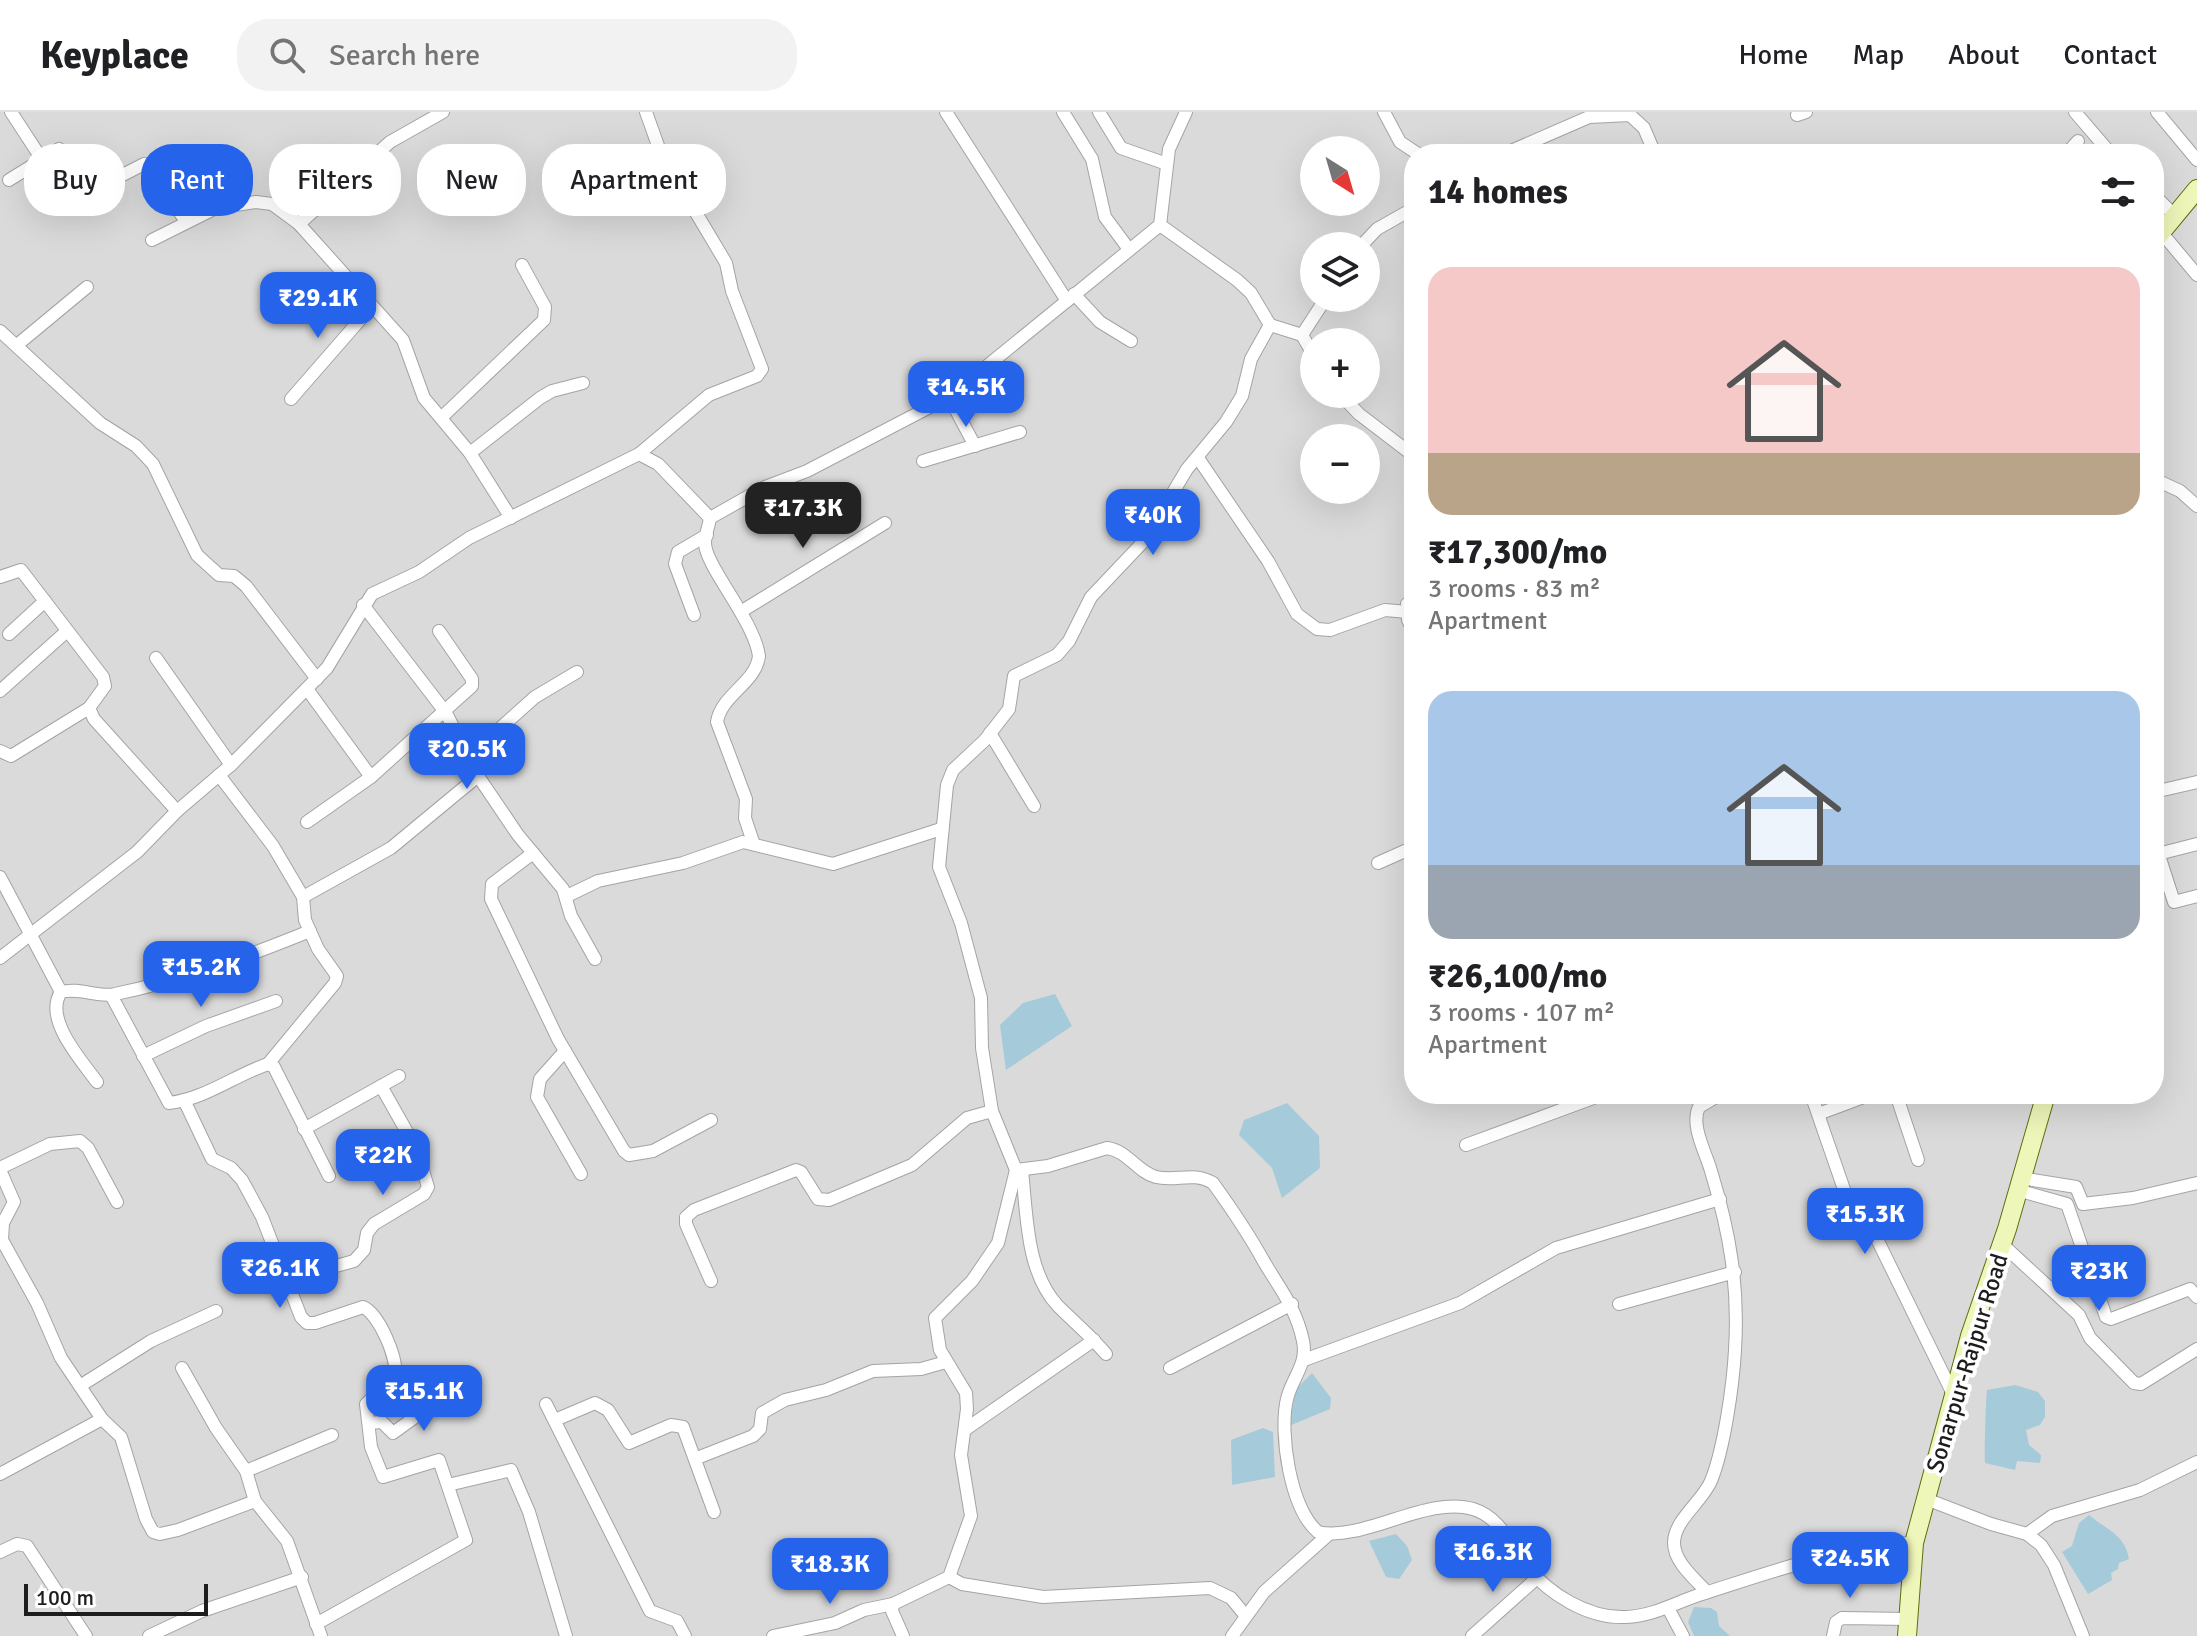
<!DOCTYPE html>
<meta charset="utf-8">
<style>
:root{--surface:#fff;--page:#f2f2f2;--text:#202124;--muted:#757577;--line:#e0e0e0;--accent:#2563eb}
body{margin:0;font-family:Signika,sans-serif;background:var(--page);color:var(--text);height:100vh;display:flex;flex-direction:column;font-size:30px;white-space:nowrap}
*{box-sizing:border-box;margin:0}
p{font-size:26px;color:var(--muted)}
.icon{flex:none;width:44px;height:44px;fill:none;stroke:currentColor;stroke-width:2;stroke-linecap:round;stroke-linejoin:round}
.map{position:relative;flex:1;overflow:hidden}
.details{position:absolute;left:1404px;top:32px;width:760px;height:960px;display:flex;flex-direction:column;background:var(--surface);border-radius:32px;box-shadow:0 8px 32px #0002}
.details>*{flex:none}
.guide{position:absolute;left:24px;top:32px;width:760px;height:72px;display:flex;gap:16px}
.needle{width:52px;rotate:143deg}
.controls{position:absolute;left:1300px;top:24px;display:grid;gap:16px}
.controls a{display:grid;place-items:center;width:80px;height:80px;border-radius:50%;background:var(--surface);box-shadow:0 8px 32px #0002;font-size:40px}
.scale{position:absolute;left:24px;bottom:20px;width:184px;box-sizing:border-box;padding-left:8px;border:4px solid #1d1d1d;border-top:0;font-size:22px;line-height:28px;white-space:nowrap;color:#1d1d1d;-webkit-text-stroke:6px #fff;paint-order:stroke}
.price{position:absolute;translate:-50% -68px;padding:0 18px;border-radius:16px;background:var(--accent);color:#fff;font-size:26px;line-height:52px;filter:drop-shadow(0 2px 4px #0008)}
.price::after{content:'';position:absolute;left:50%;top:48px;width:24px;height:18px;margin-left:-12px;background:inherit;clip-path:polygon(0 0,100% 0,50% 100%)}
.price.active{background:#222;color:#fff}
ul{padding:0;list-style:none}
li{display:grid;align-content:center;gap:16px;height:424px;padding:0 24px}
li span{display:grid;place-items:center;height:248px;border-radius:24px;color:#555}
li>.icon{margin-inline-start:auto}
span .icon{width:144px;height:144px;fill:#fffc;stroke-width:1}
li b{font-size:34px}
h2{display:flex;justify-content:space-between;align-items:center;height:96px;padding:0 24px;font-size:34px}
.chip{padding:0 28px;border-radius:32px;background:var(--surface);box-shadow:0 8px 32px #0002;font-size:28px;line-height:72px}
.chip.active{background:var(--accent);color:#fff}
header{display:flex;align-items:center;gap:48px;box-sizing:border-box;height:112px;padding:0 40px;background:var(--surface);border-bottom:2px solid var(--line)}
header strong{font-size:38px}
nav{display:flex;gap:44px;margin-inline-start:auto;font-size:28px}
.search{width:560px;height:72px;background:var(--page);display:flex;align-items:center;gap:20px;box-sizing:border-box;padding:0 28px;border-radius:32px;color:var(--muted);font-size:30px}
.map>svg:first-child{display:block}
</style>
<header>
<strong>Keyplace</strong>
<div class="search"><svg class="icon" aria-label="search" viewBox="0 0 24 24"><circle cx="10" cy="10" r="6"/><path d="M15 15l6 6"/></svg>Search here</div>
<nav><a>Home</a><a>Map</a><a>About</a><a>Contact</a></nav>
</header>
<div class="map">
<svg width="2197" height="1524" viewBox="0 0 2197 1524">
<rect width="100%" height="100%" fill="#eeebe3"/>
<path fill="#dbdada" fill-rule="evenodd" d="M0,0H2197V1524H0ZM1314,38H1366V90H1314ZM1414,42H2154V982H1414ZM1314,134H1366V186H1314ZM1314,230H1366V282H1314ZM1314,326H1366V378H1314Z"/>
<g fill="#a5cada">
<polygon points="1055,882 1072,914 1006,958 1000,913 1023,891"/>
<polygon points="1287,991 1319,1024 1320,1056 1282,1086 1272,1056 1239,1023 1244,1008"/>
<polygon points="1312,1261 1331,1286 1330,1297 1289,1314 1296,1277"/>
<path d="M2015,1273L2038,1280L2045,1289V1305L2040,1313L2026,1318L2029,1333L2041,1343L2040,1351L2017,1349L2015,1358L1985,1351C1984,1346 1986,1286 1987,1278Z"/>
<polygon points="1263,1316 1273,1320 1275,1365 1232,1373 1231,1328"/>
<path d="M2089,1403C2105,1417 2125,1422 2129,1447L2119,1451L2118,1457L2111,1461L2112,1468L2088,1482L2062,1440L2072,1434L2079,1411Z"/>
<polygon points="1396,1422 1407,1434 1412,1448 1399,1467 1386,1465 1369,1429"/>
<polygon points="1694,1495 1711,1496 1717,1500 1719,1514 1730,1524 1694,1524 1688,1510"/>
</g>
<g fill="none" stroke-linecap="round" stroke-linejoin="round">
<g stroke="#a4a4a4" stroke-width="14">
<g id="minor">
<polyline points="11,0 41,46"/>
<polyline points="946,0 1067,189"/>
<polyline points="1063,0 1092,47 1105,105 1128,136"/>
<polyline points="1099,0 1121,36 1167,52"/>
<polyline points="1384,0 1400,30 1418,42"/>
<polyline points="2075,0 2111,42"/>
<polyline points="2157,0 2197,48"/>
<polyline points="1797,3 1806,0"/>
<polyline points="1504,42 1589,5 1630,3 1644,16 1655,42"/>
<polyline points="2066,42 2078,29"/>
<polyline points="9,68 59,37 96,72 111,69 144,52 186,109"/>
<polyline points="2154,83 2175,104"/>
<polyline points="299,112 390,30 443,0"/>
<polyline points="1160,113 1169,37 1186,0"/>
<polyline points="2161,120 2197,163"/>
<polyline points="152,128 216,96 256,90 272,92 299,112 403,228 424,286 470,341 511,406"/>
<polyline points="1361,134 1377,117 1414,96"/>
<polyline points="1074,182 1100,210 1131,229"/>
<polyline points="1270,213 1302,223 1314,244"/>
<polyline points="0,219 100,311 136,334 153,352 197,443 219,463 234,464 246,474 317,567"/>
<polyline points="1302,223 1326,186"/>
<polyline points="17,233 87,175"/>
<polyline points="1340,282 1359,302 1414,344"/>
<polyline points="949,285 975,334"/>
<polyline points="291,287 372,194"/>
<polyline points="442,305 544,208 545,195 522,153"/>
<polyline points="470,341 540,286 552,279 583,271"/>
<polyline points="639,342 709,283 757,264 762,257 732,179 726,151 661,42 646,0"/>
<polyline points="1198,346 1268,449 1297,502 1317,517 1330,518 1385,498 1408,500"/>
<polyline points="923,349 1020,320"/>
<polyline points="2154,367 2180,379 2197,394"/>
<path d="M710,406C709,414 705,423 705,431C705,454 754,508 759,544C756,571 721,583 717,610L746,687L745,706L753,730"/>
<polyline points="0,465 21,458 103,565 105,574 89,596 94,607 177,699"/>
<polyline points="1414,488 1407,492 1408,508 1414,520"/>
<polyline points="363,493 446,601 478,664 518,723 563,777 571,804 595,847"/>
<polyline points="742,499 885,411"/>
<polyline points="694,503 675,452 678,440 707,423"/>
<polyline points="9,522 45,489"/>
<polyline points="156,546 231,653"/>
<polyline points="307,577 371,665"/>
<polyline points="0,579 67,519"/>
<polyline points="990,621 1034,694"/>
<polyline points="0,639 11,644 89,596"/>
<polyline points="469,644 535,585 577,560"/>
<polyline points="219,663 273,734 303,785 305,808 318,837 337,864 335,871 268,952"/>
<polyline points="2154,680 2197,670"/>
<polyline points="307,710 371,665 472,574 472,567 439,519"/>
<polyline points="2154,728 2174,790 2197,784"/>
<polyline points="533,741 492,772 491,787 558,927 624,1039 629,1043 653,1039 711,1008"/>
<polyline points="2158,742 2197,732"/>
<polyline points="1378,751 1414,735"/>
<polyline points="0,765 61,880"/>
<polyline points="567,784 598,769 683,751 743,730 833,752 941,717"/>
<polyline points="303,785 391,736 478,664"/>
<path d="M0,846L137,740L177,699L231,653L327,556L372,482L419,460L469,426L639,342L658,352L710,406L765,375L807,359L949,285L1160,113L1237,168L1251,181L1270,213L1251,247L1242,284L1226,310L1187,357L1144,429L1091,485L1069,529L1057,543L1014,564L1009,597L985,628L953,658L947,673L939,755L961,811L981,886L982,936L992,999L1016,1058L1048,1054L1107,1036C1128,1039 1137,1060 1156,1065C1176,1070 1193,1059 1213,1071C1231,1096 1248,1121 1263,1148C1279,1176 1296,1195 1303,1229C1308,1252 1292,1266 1287,1287C1279,1320 1290,1397 1318,1420C1364,1430 1427,1383 1473,1397C1500,1405 1511,1433 1526,1453C1548,1482 1589,1507 1626,1505C1654,1504 1676,1490 1702,1482C1771,1460 1842,1434 1914,1431"/>
<path d="M111,883L169,991C205,987 235,963 268,952L274,955L329,1064"/>
<polyline points="565,939 540,967 537,985 581,1062"/>
<polyline points="143,944 206,914 276,889"/>
<path d="M97,970C82,949 43,907 61,880C80,875 98,886 115,882C183,868 246,845 310,819"/>
<polyline points="1811,982 1847,1086 1875,1123 1954,1284"/>
<polyline points="1896,982 1918,1048"/>
<path d="M184,988L212,1047L231,1056L242,1068L262,1105L301,1205L307,1211H315L363,1195C379,1202 398,1246 395,1264L366,1292L371,1335L383,1365L439,1348L466,1428L316,1512"/>
<polyline points="1821,1001 1872,982"/>
<polyline points="304,1017 399,964"/>
<polyline points="1466,1033 1604,982"/>
<polyline points="0,1056 50,1032 80,1029 88,1036 117,1090"/>
<polyline points="0,1058 14,1090 3,1111 2,1128 37,1191 61,1246 102,1307 121,1325 146,1407 153,1420 160,1422 178,1418 255,1389"/>
<path d="M1022,1059C1027,1103 1026,1160 1058,1194C1074,1210 1091,1224 1106,1242"/>
<polyline points="2021,1066 2076,1075 2083,1092 2133,1086 2197,1071"/>
<polyline points="2017,1078 2067,1092 2106,1205 2111,1207 2190,1177 2197,1185"/>
<polyline points="2003,1133 2079,1203 2090,1226 2134,1271 2141,1272 2197,1237"/>
<polyline points="289,1167 354,1149 364,1138 367,1121 374,1112 424,1082 428,1075 416,1036 381,974"/>
<polyline points="711,1169 686,1112 686,1105 694,1098 796,1058 801,1060 818,1087 829,1088 912,1053 967,1006 992,999"/>
<polyline points="1619,1192 1735,1160"/>
<polyline points="1304,1248 1460,1191 1556,1136 1720,1087"/>
<polyline points="182,1256 216,1316 246,1359 255,1389 287,1429 321,1524"/>
<polyline points="1170,1256 1292,1192"/>
<polyline points="80,1274 151,1229 216,1199"/>
<polyline points="546,1292 650,1499 677,1509 685,1524"/>
<polyline points="555,1308 595,1291 608,1298 629,1331 671,1313 683,1315 714,1400"/>
<polyline points="369,1311 382,1310 393,1321 422,1300 472,1274"/>
<polyline points="966,1317 1094,1228"/>
<polyline points="697,1346 753,1324 760,1317 762,1301 785,1288 826,1278 873,1259 921,1257 946,1250"/>
<polyline points="246,1359 332,1323"/>
<polyline points="0,1362 102,1307"/>
<polyline points="448,1373 511,1358 529,1400 566,1524"/>
<polyline points="1926,1387 1991,1412 2027,1422 2041,1433 2054,1453 2083,1524"/>
<polyline points="2027,1422 2052,1404 2140,1378 2197,1350"/>
<polyline points="0,1440 17,1432 27,1434 86,1524"/>
<polyline points="949,1465 962,1472 1043,1485 1210,1476 1231,1486 1245,1503"/>
<path d="M1707,1480C1695,1467 1674,1450 1674,1431C1674,1408 1702,1390 1711,1369C1724,1337 1733,1274 1735,1238C1739,1174 1730,1121 1711,1059C1706,1041 1690,1013 1699,995L1721,982"/>
<polyline points="1668,1496 1683,1524"/>
<polyline points="149,1524 202,1499 302,1465"/>
<polyline points="773,1524 835,1511 864,1498 893,1492"/>
<polyline points="903,1524 892,1499 893,1492 949,1465 971,1404 961,1343 967,1297 966,1281 940,1238 935,1206 972,1169 998,1131 1016,1058"/>
<polyline points="1232,1524 1264,1480 1328,1423"/>
<polyline points="1472,1524 1537,1466"/>
<polyline points="1833,1524 1836,1510 1842,1506 1908,1507"/>
</g>
</g>
<g stroke="#5d6e0a" stroke-width="20">
<g id="secondary">
<polyline points="2154,129 2197,77"/>
<polyline points="1907,1524 1914,1431 1970,1224 2007,1117 2046,982"/>
</g>
</g>
<use href="#minor" stroke="#fff" stroke-width="12"/>
<use href="#secondary" stroke="#eff6b9" stroke-width="18"/>
</g>
<g text-anchor="middle" stroke-width="8" stroke-linejoin="round" paint-order="stroke">
<g font-size="24" fill="#1d1d1d" stroke="#fff">
<text transform="translate(1967 1251) rotate(-73)" y="8">Sonarpur-Rajpur Road</text>
</g>
</g>
</svg>
<div class="controls">
<a><svg class="needle" viewBox="-14 -14 28 28"><path d="M0-13l5 13h-10z" fill="#e53935"/><path d="M0 13l5-13h-10z" fill="#757577"/></svg></a>
<a><svg class="icon" aria-label="layers" viewBox="0 0 24 24"><path d="M12 4l9 5-9 5-9-5zM3 14l9 5 9-5"/></svg></a>
<a>+</a>
<a>−</a>
</div>
<div class="scale">100 m</div>
<b class="price" style="left:318px;top:228px">₹29.1K</b>
<b class="price" style="left:966px;top:317px">₹14.5K</b>
<b class="price active" style="left:803px;top:438px">₹17.3K</b>
<b class="price" style="left:1153px;top:445px">₹40K</b>
<b class="price" style="left:467px;top:679px">₹20.5K</b>
<b class="price" style="left:201px;top:897px">₹15.2K</b>
<b class="price" style="left:383px;top:1085px">₹22K</b>
<b class="price" style="left:1865px;top:1144px">₹15.3K</b>
<b class="price" style="left:280px;top:1198px">₹26.1K</b>
<b class="price" style="left:2099px;top:1201px">₹23K</b>
<b class="price" style="left:424px;top:1321px">₹15.1K</b>
<b class="price" style="left:1493px;top:1482px">₹16.3K</b>
<b class="price" style="left:1850px;top:1488px">₹24.5K</b>
<b class="price" style="left:830px;top:1494px">₹18.3K</b>
<div class="guide">
<a class="chip">Buy</a>
<a class="chip active">Rent</a>
<a class="chip">Filters</a>
<a class="chip">New</a>
<a class="chip">Apartment</a>
</div>
<section class="details">
<h2>14 homes<svg class="icon" aria-label="filters" viewBox="0 0 24 24"><path d="M4 7h16M4 17h16"/><circle cx="9" cy="7" r="2"/><circle cx="15" cy="17" r="2"/></svg></h2>
<ul>
<li><span style="background:linear-gradient(#f6c9c9 75%,#b9a48a 0)"><svg class="icon" aria-label="home" viewBox="0 0 24 24"><path d="M3 11l9-7 9 7M6 9v11h12V9"/></svg></span><div><b>₹17,300/mo</b><p>3 rooms · 83 m²</p><p>Apartment</p></div></li>
<li><span style="background:linear-gradient(#a9c7e8 70%,#9aa5b1 0)"><svg class="icon" aria-label="home" viewBox="0 0 24 24"><path d="M3 11l9-7 9 7M6 9v11h12V9"/></svg></span><div><b>₹26,100/mo</b><p>3 rooms · 107 m²</p><p>Apartment</p></div></li>
</ul>
</section>
</div>
